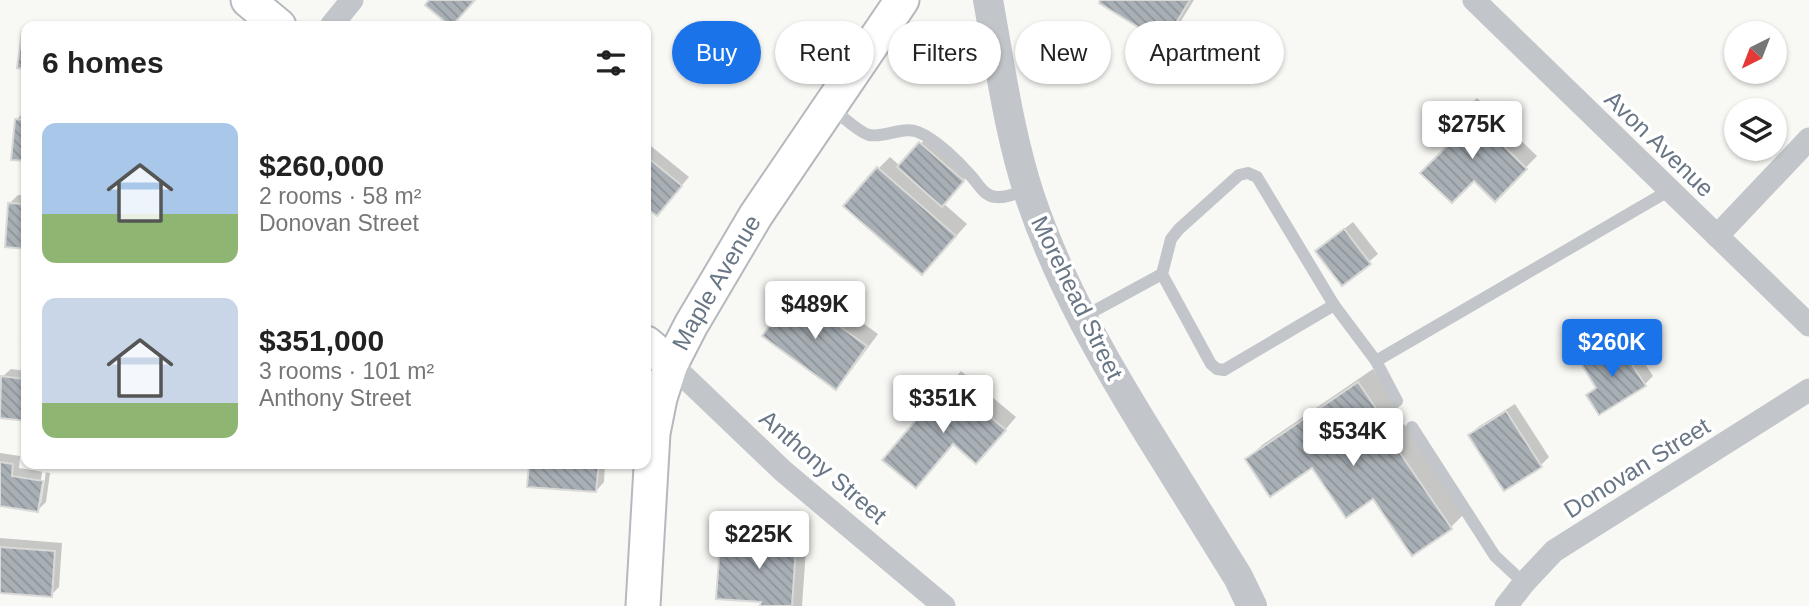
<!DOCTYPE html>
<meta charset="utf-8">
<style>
:root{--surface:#fff;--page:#f2f2f2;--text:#222;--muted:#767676;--accent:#1a73e8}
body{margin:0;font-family:Arial,sans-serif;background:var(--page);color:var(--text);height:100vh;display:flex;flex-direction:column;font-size:26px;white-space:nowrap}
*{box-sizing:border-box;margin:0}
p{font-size:23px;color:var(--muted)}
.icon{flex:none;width:38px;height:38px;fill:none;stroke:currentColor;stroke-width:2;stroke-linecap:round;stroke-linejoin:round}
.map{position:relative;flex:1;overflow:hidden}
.details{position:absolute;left:21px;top:21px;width:630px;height:448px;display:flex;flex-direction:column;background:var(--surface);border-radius:14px;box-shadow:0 2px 5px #0004}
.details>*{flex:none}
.top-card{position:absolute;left:672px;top:21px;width:665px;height:63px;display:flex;gap:14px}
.needle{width:46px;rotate:222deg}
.buttons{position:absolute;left:1724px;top:21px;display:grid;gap:14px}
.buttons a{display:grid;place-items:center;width:63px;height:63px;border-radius:50%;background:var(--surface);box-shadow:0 2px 5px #0004;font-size:35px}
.price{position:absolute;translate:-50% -60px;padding:0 16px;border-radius:7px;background:#fff;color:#222;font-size:23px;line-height:46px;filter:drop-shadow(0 2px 4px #0008)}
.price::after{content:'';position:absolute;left:50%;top:42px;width:21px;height:16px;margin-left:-10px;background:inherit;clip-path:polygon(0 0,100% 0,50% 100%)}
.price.current{background:var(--accent);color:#fff}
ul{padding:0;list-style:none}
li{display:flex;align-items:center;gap:21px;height:175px;padding:0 21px}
li span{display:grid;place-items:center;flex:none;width:196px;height:140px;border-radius:14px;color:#555}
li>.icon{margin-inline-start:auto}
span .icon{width:84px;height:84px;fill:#fffc;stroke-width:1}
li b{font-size:30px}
h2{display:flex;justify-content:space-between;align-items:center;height:84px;padding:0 21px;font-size:30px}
.pill{padding:0 24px;border-radius:32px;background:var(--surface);box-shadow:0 2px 5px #0004;font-size:24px;line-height:63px}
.pill.current{background:var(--accent);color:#fff}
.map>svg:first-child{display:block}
</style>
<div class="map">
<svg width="1809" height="606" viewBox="0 0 1809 606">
<defs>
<pattern id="building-back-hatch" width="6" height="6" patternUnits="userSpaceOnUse" patternTransform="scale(1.75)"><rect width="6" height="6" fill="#a8b0b6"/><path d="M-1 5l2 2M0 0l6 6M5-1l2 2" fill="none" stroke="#8d949a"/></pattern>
</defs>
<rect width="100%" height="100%" fill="#f8f8f5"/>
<g fill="#0003" fill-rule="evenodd">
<polygon points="1102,0 1194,0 1176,29 1164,41"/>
<polygon points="31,23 58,26 28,26"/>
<polygon points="1477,98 1537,156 1495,199 1438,138"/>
<polygon points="25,111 26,112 26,159 13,158 16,120"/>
<polygon points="929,135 971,172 943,203 967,224 934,261 878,169 890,157 900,166"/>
<polygon points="646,142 689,177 657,214 646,205"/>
<polygon points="18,195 26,196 26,247 7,246 10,203"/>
<polygon points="1353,222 1378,254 1342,284 1326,243"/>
<polygon points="806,282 878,334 847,376 836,387 765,336 795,294"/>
<polygon points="1626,335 1653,376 1645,384 1588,395 1597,386 1584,365 1592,357"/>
<polygon points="11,369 26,371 26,419 0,416 2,377"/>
<polygon points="1373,369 1399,407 1378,426 1386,436 1404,424 1465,513 1451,527 1374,497 1312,466 1247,460 1262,445"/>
<polygon points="961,371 1016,417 988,450 954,443 885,460"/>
<polygon points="1515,404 1549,457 1541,465 1470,435 1478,427"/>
<path d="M0,453L20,456L19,468L50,473L46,502L38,510L0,504ZM42,472H46L41,503H38Z"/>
<polygon points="531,464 605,464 604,482 596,491 529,485"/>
<polygon points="785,520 808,521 802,606 762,606 762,600 722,544 734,532 773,535 773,532"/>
<polygon points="0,538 62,543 59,587 51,595 0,591"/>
</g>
<g fill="url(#building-back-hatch)" stroke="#d9dad8" stroke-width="2">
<polygon points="429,0 475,0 452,26 450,26 425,5"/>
<polygon points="1100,0 1190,0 1164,43 1099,3"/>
<polygon points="22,31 26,31 26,69 17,68"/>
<polygon points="1465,108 1527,169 1495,202 1474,181 1452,203 1420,173 1445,148 1436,138"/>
<polygon points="15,119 26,120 26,161 11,160"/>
<polygon points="919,142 964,181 942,207 897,167"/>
<polygon points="646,156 682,186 657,216 646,207"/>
<polygon points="877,167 956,236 922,275 843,206"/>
<polygon points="8,203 26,204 26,249 5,247"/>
<polygon points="1344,229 1371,264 1342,286 1315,251"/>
<polygon points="25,290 26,290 26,343 22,343"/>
<polygon points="793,293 867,346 836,390 762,336"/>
<polygon points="1617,342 1646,386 1599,415 1586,395 1596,388 1582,365"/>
<polygon points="1,376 25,379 24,387 26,388 26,421 0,418"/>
<polygon points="948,382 1006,430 976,464 953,444 916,488 882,460"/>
<polygon points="1358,382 1386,423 1363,439 1371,449 1389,437 1452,529 1412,556 1373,499 1346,518 1312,468 1270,497 1245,459"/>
<polygon points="1506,411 1542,467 1504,491 1468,435"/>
<polygon points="0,462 13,464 12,476 43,481 38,512 0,506"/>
<polygon points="529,464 599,464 596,492 527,487"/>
<polygon points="771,531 797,532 792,606 760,606 761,602 716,599 720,543 770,547"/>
<polygon points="0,547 55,551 52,597 0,593"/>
</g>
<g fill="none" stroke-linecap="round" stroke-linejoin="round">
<g stroke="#b4b9be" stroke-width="37">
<g id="secondary">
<polyline points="248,0 279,26"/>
<polyline points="646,343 671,364"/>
<path id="s1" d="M643,606L653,433L660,398L671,364L691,325L756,215L902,0"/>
</g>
</g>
<g stroke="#c2c5c9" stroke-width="12">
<path d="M830,107C840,114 858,132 869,135C885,138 902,126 918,132C936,139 959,162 972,177C979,185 984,196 996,197C1007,198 1017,193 1027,189"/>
<polyline points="1162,274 1171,239 1179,229 1239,175 1248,173 1257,177 1334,305"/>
<polyline points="1083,317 1162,274 1211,364 1217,369 1224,370 1334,305 1376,361"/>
<polyline points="1397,401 1376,361 1670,190"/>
<polyline points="1412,427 1495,556 1524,583"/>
</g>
<g stroke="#c2c5c9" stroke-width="23">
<polyline points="1474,0 1809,325"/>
<polyline points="331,26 352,0"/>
<polyline points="1717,236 1809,139"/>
<polyline points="671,364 783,471 944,606"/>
<polyline points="1506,606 1524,583 1554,551 1809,390"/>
</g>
<path stroke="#c2c5c9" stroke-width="30" d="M988,0C1000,65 1009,134 1030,197C1059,283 1104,361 1151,437C1180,484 1209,531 1238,577L1252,606"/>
<use href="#secondary" stroke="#fff" stroke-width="33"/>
</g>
<g text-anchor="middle" stroke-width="7" stroke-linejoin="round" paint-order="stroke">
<g font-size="24" fill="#687685" stroke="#fff">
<text transform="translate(1659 144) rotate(44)" y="8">Avon Avenue</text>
<text dy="8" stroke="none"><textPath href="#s1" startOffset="338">Maple Avenue</textPath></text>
<text transform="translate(1077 298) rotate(64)" y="8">Morehead Street</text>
<text transform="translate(823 467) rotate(41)" y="8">Anthony Street</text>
<text transform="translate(1637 468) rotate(-32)" y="8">Donovan Street</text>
</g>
</g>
</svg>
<div class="buttons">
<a><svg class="needle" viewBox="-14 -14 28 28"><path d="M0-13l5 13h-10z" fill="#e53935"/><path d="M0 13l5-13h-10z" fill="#767676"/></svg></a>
<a><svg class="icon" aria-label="layers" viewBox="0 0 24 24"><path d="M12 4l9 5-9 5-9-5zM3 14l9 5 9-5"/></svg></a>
</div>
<b class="price" style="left:1472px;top:161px">$275K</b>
<b class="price" style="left:815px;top:341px">$489K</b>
<b class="price current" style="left:1612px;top:379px">$260K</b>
<b class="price" style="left:943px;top:435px">$351K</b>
<b class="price" style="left:1353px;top:468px">$534K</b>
<b class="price" style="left:759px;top:571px">$225K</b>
<div class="top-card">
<a class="pill current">Buy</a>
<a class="pill">Rent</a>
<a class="pill">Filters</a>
<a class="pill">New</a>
<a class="pill">Apartment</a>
</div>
<section class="details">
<h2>6 homes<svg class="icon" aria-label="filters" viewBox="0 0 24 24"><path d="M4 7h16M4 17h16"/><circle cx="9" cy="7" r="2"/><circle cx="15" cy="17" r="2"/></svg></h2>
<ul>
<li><span style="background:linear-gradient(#a9c7e8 65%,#8fb573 0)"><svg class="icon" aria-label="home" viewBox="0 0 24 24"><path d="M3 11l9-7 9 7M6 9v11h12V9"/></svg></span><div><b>$260,000</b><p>2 rooms · 58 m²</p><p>Donovan Street</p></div></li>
<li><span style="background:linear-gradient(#c9d6e8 75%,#8fb573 0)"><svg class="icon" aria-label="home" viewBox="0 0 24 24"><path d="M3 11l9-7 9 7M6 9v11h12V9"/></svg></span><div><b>$351,000</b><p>3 rooms · 101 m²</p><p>Anthony Street</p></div></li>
</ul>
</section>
</div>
